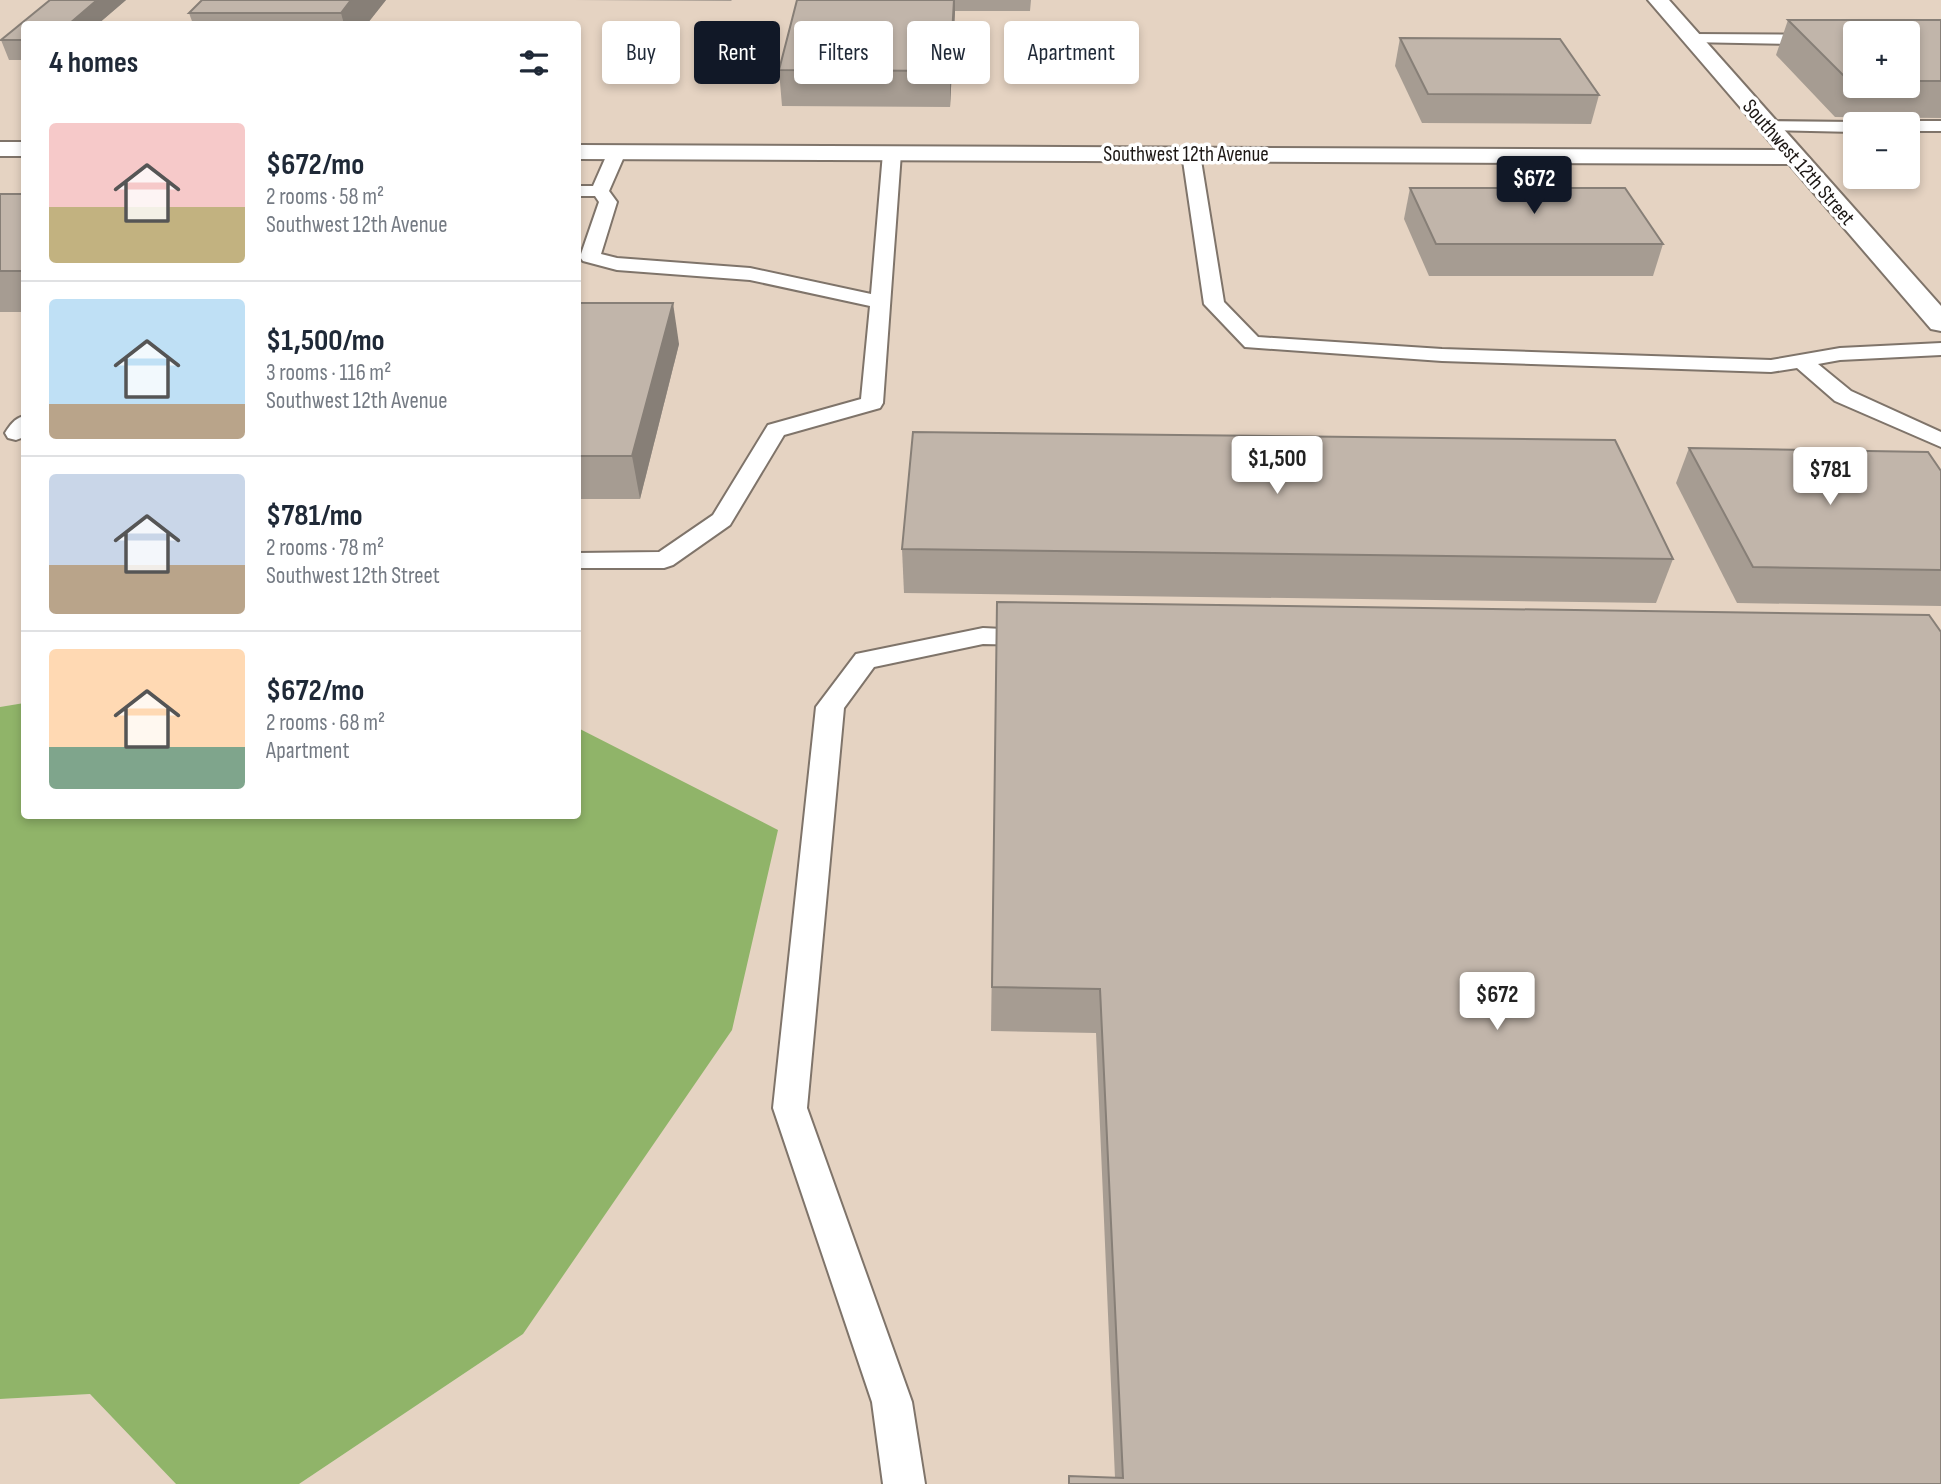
<!DOCTYPE html>
<meta charset="utf-8">
<style>
:root{--surface:#fff;--page:#f2f2f3;--text:#1f2937;--muted:#747a83;--line:#e0e1e3;--accent:#111827}
body{margin:0;font-family:"Sofia Sans Condensed",sans-serif;background:var(--page);color:var(--text);height:100vh;display:flex;flex-direction:column;font-size:26px;white-space:nowrap}
*{box-sizing:border-box;margin:0}
p{font-size:23px;color:var(--muted)}
.icon{flex:none;width:38px;height:38px;fill:none;stroke:currentColor;stroke-width:2;stroke-linecap:round;stroke-linejoin:round}
.map{position:relative;flex:1;overflow:hidden}
.panel{position:absolute;left:21px;top:21px;width:560px;height:798px;display:flex;flex-direction:column;background:var(--surface);border-radius:7px;box-shadow:0 4px 10px #0003}
.panel>*{flex:none}
.guide{position:absolute;left:602px;top:21px;width:665px;height:63px;display:flex;gap:14px}
.fabs{position:absolute;left:1843px;top:21px;display:grid;gap:14px}
.fabs a{display:grid;place-items:center;width:77px;height:77px;border-radius:7px;background:var(--surface);box-shadow:0 4px 10px #0003;font-size:35px}
.price{position:absolute;translate:-50% -60px;padding:0 16px;border-radius:7px;background:#fff;color:#222;font-size:23px;line-height:46px;filter:drop-shadow(0 2px 4px #0008)}
.price::after{content:'';position:absolute;left:50%;top:42px;width:21px;height:16px;margin-left:-10px;background:inherit;clip-path:polygon(0 0,100% 0,50% 100%)}
.price.selected{background:var(--accent);color:#fff}
ul{padding:0;list-style:none}
li{display:flex;align-items:center;gap:21px;height:175px;padding:0 28px}
li+li{border-top:2px solid var(--line)}
li span{display:grid;place-items:center;flex:none;width:196px;height:140px;border-radius:7px;color:#555}
li>.icon{margin-inline-start:auto}
span .icon{width:84px;height:84px;fill:#fffc;stroke-width:1}
li b{font-size:30px}
h2{display:flex;justify-content:space-between;align-items:center;height:84px;padding:0 28px;font-size:30px}
.pill{padding:0 24px;border-radius:7px;background:var(--surface);box-shadow:0 4px 10px #0003;font-size:24px;line-height:63px}
.pill.selected{background:var(--accent);color:#fff}
.map>svg:first-child{display:block}
</style>
<div class="map">
<svg width="1941" height="1484" viewBox="0 0 1941 1484">
<rect width="100%" height="100%" fill="#ebded3"/>
<g fill="#e5d3c2" fill-rule="evenodd">
<path d="M0,0H1941V1484H299L523,1334L657,770L578,728V24H24V703L0,707ZM1855,33H1908V86H1855ZM1855,124H1908V177H1855Z"/>
<polygon points="90,1394 176,1484 0,1484 0,1399"/>
</g>
<polygon fill="#90b469" points="24,703 24,816 578,816 578,728 778,830 732,1030 523,1334 299,1484 176,1484 90,1394 0,1399 0,707"/>
<g fill="none" stroke-linecap="round" stroke-linejoin="round">
<g stroke="#7f746a" stroke-width="4">
<g id="service">
<polygon points="1692,34 1855,35 1855,45 1687,42 1684,39"/>
<polygon points="1767,121 1855,122 1861,124 1855,124 1855,132 1761,130 1759,126 1761,122"/>
<polygon points="1908,121 1941,121 1941,131 1908,131 1908,124 1901,124"/>
<polygon points="617,147 626,152 609,191 617,202 601,254 617,258 750,268 871,294 883,153 892,148 901,153 883,403 880,408 784,435 730,525 673,565 664,568 578,568 578,553 659,552 713,515 768,425 861,399 870,306 750,280 617,270 583,261 580,257 599,202 595,196 578,196 578,186 593,186 608,152"/>
<polygon points="1191,149 1200,154 1224,302 1258,337 1442,349 1771,360 1840,348 1941,343 1941,355 1840,360 1818,364 1851,391 1941,432 1941,447 1835,401 1797,368 1771,372 1442,361 1245,347 1204,304 1182,154"/>
<path d="M24,416V437L16,440L8,438L5,433C10,425 14,419 24,416Z"/>
<polygon points="983,628 1044,631 1048,637 1044,643 1035,645 983,644 874,667 844,708 807,1108 912,1402 925,1484 883,1484 872,1402 773,1108 816,707 856,654"/>
</g>
</g>
<g stroke="#7f746a" stroke-width="4">
<g id="minor">
<polygon points="1648,0 1669,0 1941,306 1941,331 1931,329 1789,164 578,159 578,145 1777,150"/>
<rect x="0" y="142" width="24" height="14"/>
</g>
</g>
<use href="#service" fill="#fff" fill-rule="evenodd"/>
<use href="#minor" fill="#fff" fill-rule="evenodd"/>
</g>
<g fill="#a69c92" fill-rule="evenodd">
<polygon points="50,0 126,0 98,24 24,24 24,60 9,60 1,40"/>
<polygon points="202,0 386,0 367,24 193,24 189,13"/>
<polygon points="575,0 732,0 731,1"/>
<polygon points="797,0 1031,0 1030,11 955,11 950,107 782,106 779,70"/>
<path d="M1788,20H1941V118L1835,117L1776,55ZM1855,33H1908V86H1855Z"/>
<polygon points="1400,38 1599,95 1591,124 1422,123 1395,66"/>
<polygon points="1410,188 1663,244 1653,276 1429,276 1404,219"/>
<rect x="0" y="194" width="24" height="118"/>
<polygon points="578,303 679,344 640,499 578,499"/>
<polygon points="1689,448 1941,471 1941,606 1737,603 1676,483"/>
<polygon points="902,549 1673,559 1656,603 904,593"/>
<polygon points="997,602 1941,1484 1068,1484 1069,1476 1115,1478 1096,1033 991,1031"/>
</g>
<g fill="#877f77">
<polygon points="97,0 126,0 98,24 69,24"/>
<polygon points="351,0 386,0 367,24 344,24 341,13"/>
<polygon points="954,0 955,0 955,11 950,107 950,71"/>
<polygon points="673,303 679,344 640,499 632,456"/>
</g>
<g fill="#c1b5aa" stroke="#877f77" stroke-width="2">
<polygon points="50,0 97,0 69,24 24,24 24,40 1,40"/>
<polygon points="202,0 351,0 341,13 189,13"/>
<polygon points="797,0 954,0 950,71 779,70"/>
<polygon points="1788,20 1941,20 1941,81 1908,81 1908,33 1855,33 1855,81 1849,81"/>
<polygon points="1400,38 1560,39 1599,95 1428,94"/>
<polygon points="1410,188 1625,188 1663,244 1436,244"/>
<rect x="0" y="194" width="24" height="77"/>
<polygon points="578,303 673,303 632,456 578,456"/>
<polygon points="913,432 1615,440 1673,559 902,549"/>
<polygon points="1689,448 1928,452 1941,471 1941,570 1753,567"/>
<polygon points="997,602 1929,615 1941,632 1941,1484 1069,1484 1069,1476 1123,1478 1100,989 992,987"/>
</g>
<g text-anchor="middle" stroke-width="7" stroke-linejoin="round" paint-order="stroke">
<g font-size="21" fill="#1c1714" stroke="#fff">
<text x="1186" y="161">Southwest 12th Avenue</text>
<text transform="translate(1799 162) rotate(49)" y="7">Southwest 12th Street</text>
</g>
</g>
</svg>
<div class="fabs">
<a>+</a>
<a>−</a>
</div>
<b class="price selected" style="left:1534px;top:216px">$672</b>
<b class="price" style="left:1277px;top:496px">$1,500</b>
<b class="price" style="left:1830px;top:507px">$781</b>
<b class="price" style="left:1497px;top:1032px">$672</b>
<div class="guide">
<a class="pill">Buy</a>
<a class="pill selected">Rent</a>
<a class="pill">Filters</a>
<a class="pill">New</a>
<a class="pill">Apartment</a>
</div>
<section class="panel">
<h2>4 homes<svg class="icon" aria-label="filters" viewBox="0 0 24 24"><path d="M4 7h16M4 17h16"/><circle cx="9" cy="7" r="2"/><circle cx="15" cy="17" r="2"/></svg></h2>
<ul>
<li><span style="background:linear-gradient(#f6c9c9 60%,#c2b280 0)"><svg class="icon" aria-label="home" viewBox="0 0 24 24"><path d="M3 11l9-7 9 7M6 9v11h12V9"/></svg></span><div><b>$672/mo</b><p>2 rooms · 58 m²</p><p>Southwest 12th Avenue</p></div></li>
<li><span style="background:linear-gradient(#bfe0f5 75%,#b9a48a 0)"><svg class="icon" aria-label="home" viewBox="0 0 24 24"><path d="M3 11l9-7 9 7M6 9v11h12V9"/></svg></span><div><b>$1,500/mo</b><p>3 rooms · 116 m²</p><p>Southwest 12th Avenue</p></div></li>
<li><span style="background:linear-gradient(#c9d6e8 65%,#b9a48a 0)"><svg class="icon" aria-label="home" viewBox="0 0 24 24"><path d="M3 11l9-7 9 7M6 9v11h12V9"/></svg></span><div><b>$781/mo</b><p>2 rooms · 78 m²</p><p>Southwest 12th Street</p></div></li>
<li><span style="background:linear-gradient(#ffd9b3 70%,#7fa58c 0)"><svg class="icon" aria-label="home" viewBox="0 0 24 24"><path d="M3 11l9-7 9 7M6 9v11h12V9"/></svg></span><div><b>$672/mo</b><p>2 rooms · 68 m²</p><p>Apartment</p></div></li>
</ul>
</section>
</div>
